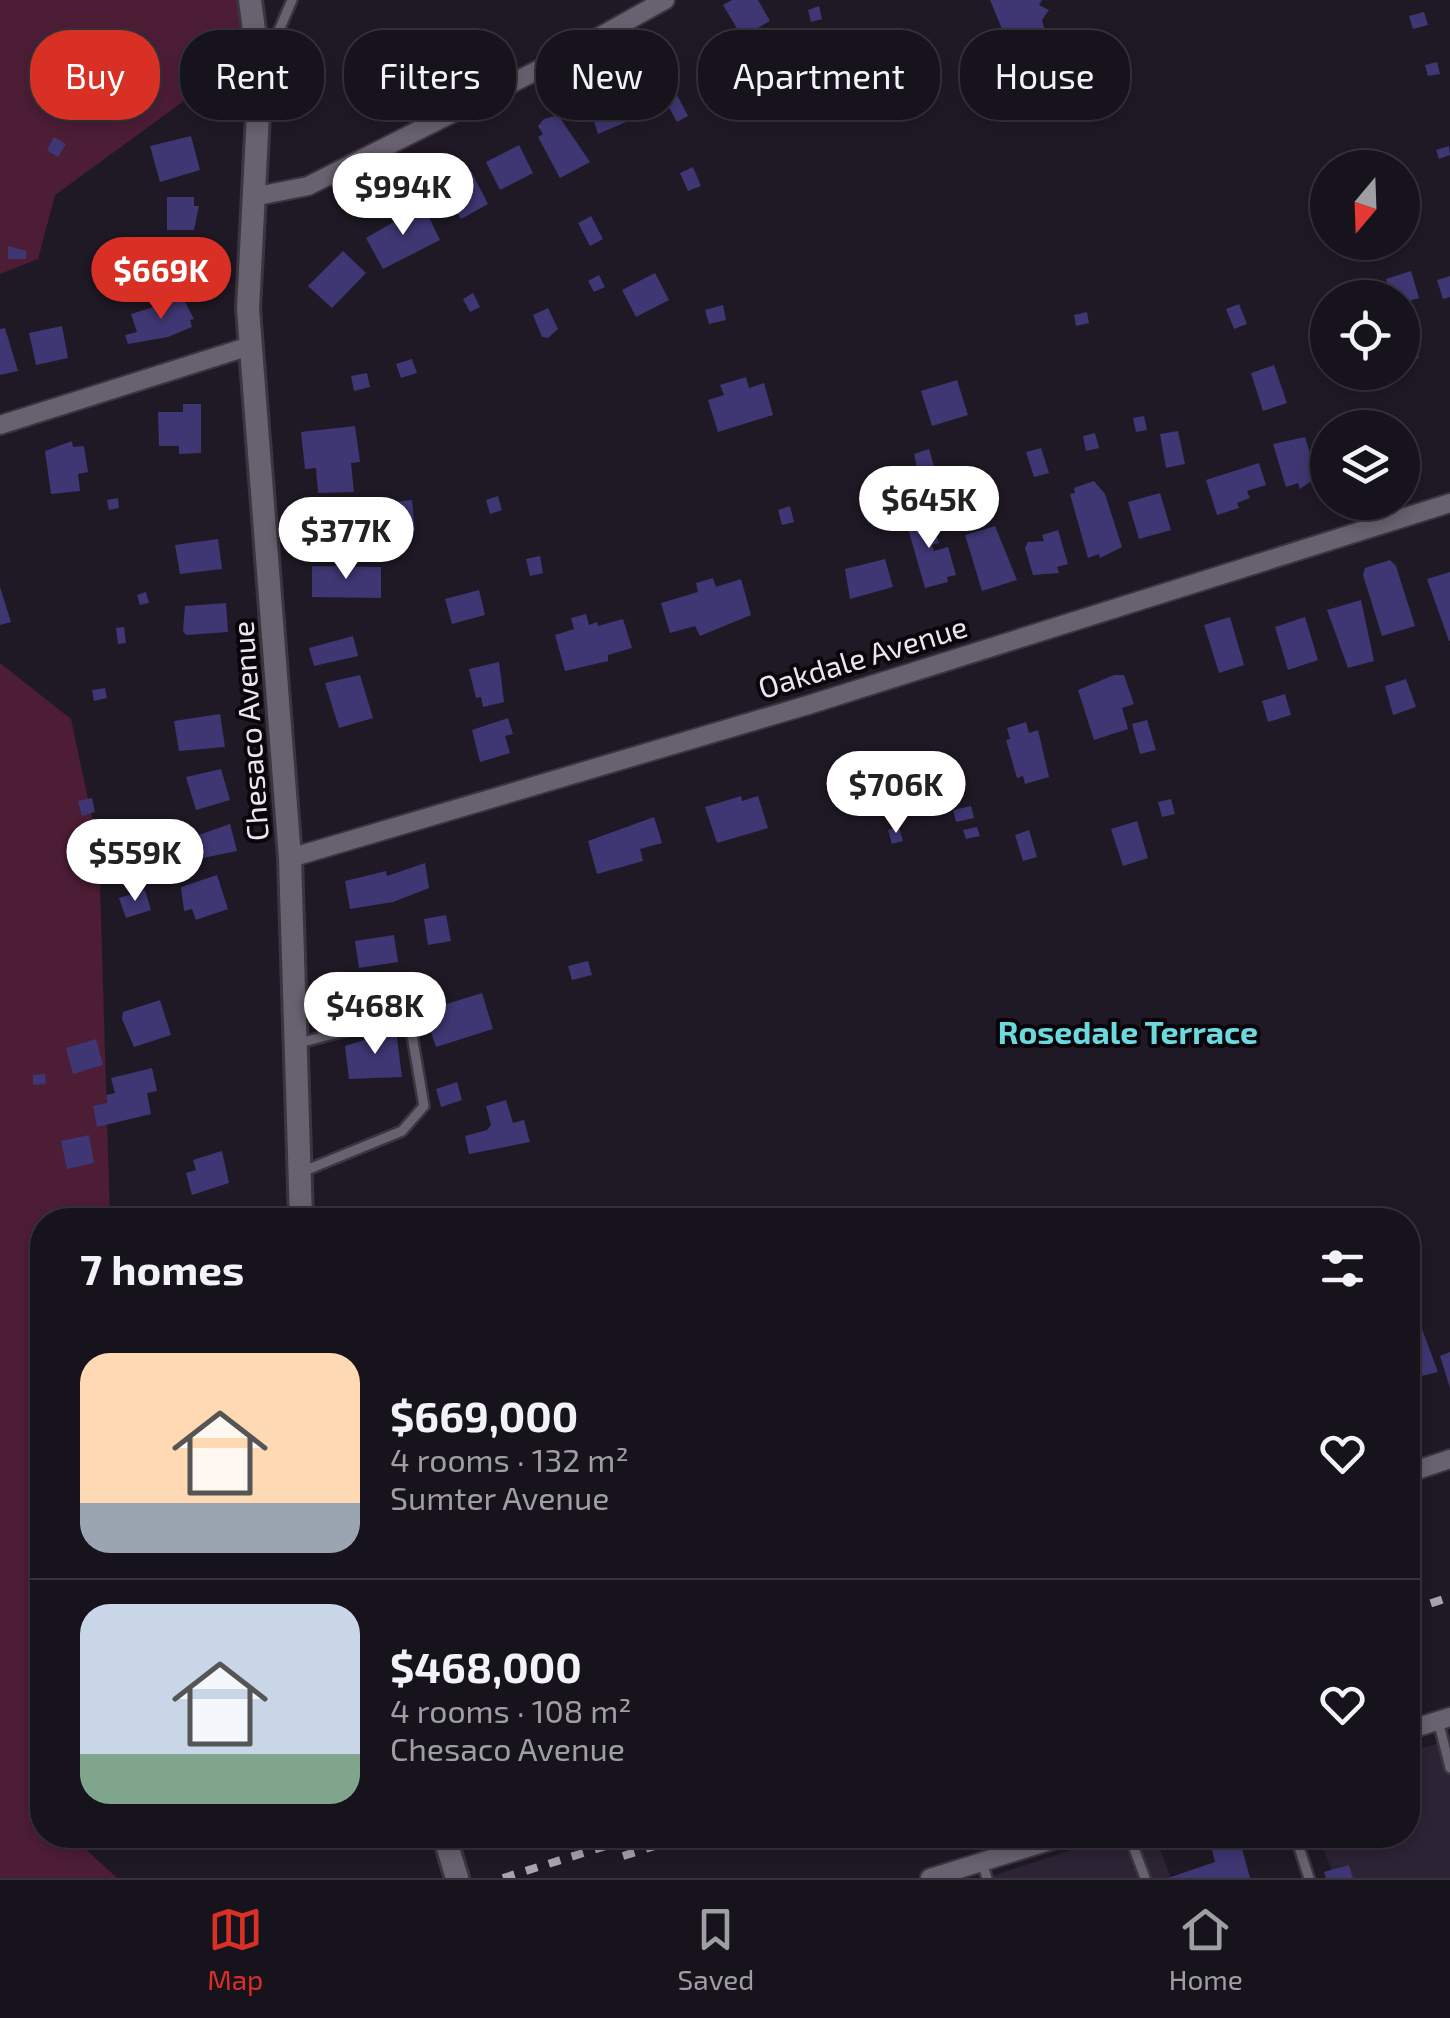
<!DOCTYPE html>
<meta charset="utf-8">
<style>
:root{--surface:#17131c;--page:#201c25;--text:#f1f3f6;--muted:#9e9ea3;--line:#36323b;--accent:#d93025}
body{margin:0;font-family:"Exo 2",sans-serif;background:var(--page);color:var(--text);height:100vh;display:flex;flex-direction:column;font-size:38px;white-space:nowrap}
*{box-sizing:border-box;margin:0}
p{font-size:32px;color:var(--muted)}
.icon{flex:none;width:55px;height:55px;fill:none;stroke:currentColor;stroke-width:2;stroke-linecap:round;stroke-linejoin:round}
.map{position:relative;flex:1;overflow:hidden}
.side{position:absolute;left:30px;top:1208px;width:1390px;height:640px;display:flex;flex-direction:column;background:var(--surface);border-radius:40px;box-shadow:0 5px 15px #0003,0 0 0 2px var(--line)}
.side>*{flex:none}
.top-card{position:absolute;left:30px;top:30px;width:1390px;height:90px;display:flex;gap:20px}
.needle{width:65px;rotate:199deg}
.buttons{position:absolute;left:1310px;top:150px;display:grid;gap:20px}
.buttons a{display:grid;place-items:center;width:110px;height:110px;border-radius:50%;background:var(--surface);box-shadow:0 5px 15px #0003,0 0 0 2px var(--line);font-size:50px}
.price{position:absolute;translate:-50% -85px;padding:0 22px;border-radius:35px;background:#fff;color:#222;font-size:32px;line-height:65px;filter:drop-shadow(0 2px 5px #0008)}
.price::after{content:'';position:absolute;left:50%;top:60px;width:30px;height:22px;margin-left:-15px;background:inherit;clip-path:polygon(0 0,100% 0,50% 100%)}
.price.current{background:var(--accent);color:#fff}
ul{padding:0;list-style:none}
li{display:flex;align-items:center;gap:30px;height:250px;padding:0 50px}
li+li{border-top:2px solid var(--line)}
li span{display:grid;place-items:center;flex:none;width:280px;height:200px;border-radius:30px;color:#555}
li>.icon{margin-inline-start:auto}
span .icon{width:120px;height:120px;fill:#fffc;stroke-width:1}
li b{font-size:42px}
h2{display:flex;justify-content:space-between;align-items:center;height:120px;padding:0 50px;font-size:42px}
.pill{padding:0 35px;border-radius:40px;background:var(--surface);box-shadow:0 5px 15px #0003,0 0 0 2px var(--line);font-size:35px;line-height:90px}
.pill.current{background:var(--accent);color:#fff}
.tab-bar{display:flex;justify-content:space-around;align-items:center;height:140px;border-top:2px solid var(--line);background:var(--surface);font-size:28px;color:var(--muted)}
.tab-bar a{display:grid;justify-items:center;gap:5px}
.tab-bar .current{color:var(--accent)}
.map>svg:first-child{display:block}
</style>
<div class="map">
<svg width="1450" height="1878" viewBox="0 0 1450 1878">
<rect width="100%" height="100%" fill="#1f1925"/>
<g fill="#2c2334">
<polygon points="1450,1740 1450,1878 1335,1878 1317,1835 1408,1835 1408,1752"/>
<polygon points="1116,1835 1155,1835 1171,1878 986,1878"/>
</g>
<g fill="#4d1d36">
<polygon points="0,0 241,0 251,52 55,195 38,259 0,274"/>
<polygon points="0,663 71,719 99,851 110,1220 42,1220 42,1835 80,1835 80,1844 117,1878 0,1878"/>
</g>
<g fill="#3e3773">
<polygon points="732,0 758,0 770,21 742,37 723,5"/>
<polygon points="990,0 1042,0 1039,5 1049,10 1042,20 1045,31 1007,41"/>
<polygon points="819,6 822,19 811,22 808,10"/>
<polygon points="1424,12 1428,25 1413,29 1409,16"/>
<polygon points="1437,62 1440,74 1428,76 1425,65"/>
<polygon points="665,72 688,116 677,122 666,102 649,111 636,86 653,73 654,77"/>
<polygon points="618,94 631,120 598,134 590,109"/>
<polygon points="558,115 590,162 560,178 538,137 543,134 538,126 544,119"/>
<polygon points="191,136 200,170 160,182 150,146"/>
<polygon points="54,137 66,144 58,157 47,150"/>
<polygon points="519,145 533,173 500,190 486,162"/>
<polygon points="1449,146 1450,155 1439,159 1436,150"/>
<polygon points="693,167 701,186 688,191 680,173"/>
<polygon points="471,171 488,204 461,219 442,186"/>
<polygon points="167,197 194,197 194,206 199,206 194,230 167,230"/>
<polygon points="423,205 440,240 383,269 366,238"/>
<polygon points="591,216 603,239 590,246 578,223"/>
<polygon points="8,246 26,251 26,259 8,259"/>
<polygon points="343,251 366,273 332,308 308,286"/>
<polygon points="199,255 202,283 172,285 169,258"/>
<polygon points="1411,271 1419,298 1402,303 1402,298 1392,298 1386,279"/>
<polygon points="655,273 669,300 636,317 622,290"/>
<polygon points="599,275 605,287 594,292 588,281"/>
<polygon points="1450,276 1450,297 1443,299 1437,280"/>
<polygon points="473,293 480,307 470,312 463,299"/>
<polygon points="183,298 194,319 190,320 192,327 168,337 128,344 125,335 137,332 131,314"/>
<polygon points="1239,304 1247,324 1234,329 1226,309"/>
<polygon points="723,305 726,320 709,324 705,310"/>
<polygon points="548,308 558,329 548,338 542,337 533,315"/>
<polygon points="1087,312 1089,323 1076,326 1074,315"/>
<polygon points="1408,321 1419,358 1402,363 1402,323"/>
<polygon points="62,326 68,358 36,365 29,333"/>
<polygon points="5,328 18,371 0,375 0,329"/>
<polygon points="412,359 417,373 401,378 396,364"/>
<polygon points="1274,365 1287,403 1263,411 1251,373"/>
<polygon points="367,373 370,387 354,391 351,376"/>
<polygon points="746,377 749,388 764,383 773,415 718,432 708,400 724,395 720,385"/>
<polygon points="957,380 968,415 932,426 921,391"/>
<polygon points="183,404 201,404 201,453 179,454 179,446 159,446 158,412 183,412"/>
<polygon points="1144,416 1147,430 1136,432 1133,418"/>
<polygon points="355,426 360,462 351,463 354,492 318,493 316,468 305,469 301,432"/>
<polygon points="1178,431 1185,464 1166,468 1160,434"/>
<polygon points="1095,433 1099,448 1086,451 1083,436"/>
<polygon points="1305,437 1317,477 1300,489 1298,483 1286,487 1273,444"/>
<polygon points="72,441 73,447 84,446 88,472 78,474 80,491 51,494 45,451"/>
<polygon points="1041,448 1049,473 1034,477 1026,452"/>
<polygon points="929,449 941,490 923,495 914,454"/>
<polygon points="1259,463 1266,485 1247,491 1250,498 1237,503 1239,508 1217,515 1206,480"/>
<polygon points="1094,481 1105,494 1122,547 1100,558 1099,554 1088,558 1070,494 1075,493 1074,488"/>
<polygon points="1160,493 1171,530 1139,539 1128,502"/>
<polygon points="498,496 502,510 490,514 486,500"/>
<polygon points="118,498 119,508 109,510 107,500"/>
<polygon points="412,500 415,530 379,534 377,515 386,514 385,503"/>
<polygon points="790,506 794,522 782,525 778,510"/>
<polygon points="929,511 939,543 932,545 934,551 948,547 956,575 947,577 948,582 925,588 905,518"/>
<polygon points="995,526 1017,580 982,591 965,535"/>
<polygon points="1058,530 1068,564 1057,567 1059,573 1033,575 1025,548 1028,542 1044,541 1042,535"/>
<polygon points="218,539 222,569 180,574 175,545"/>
<polygon points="540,556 543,573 530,576 526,559"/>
<polygon points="885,559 893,587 850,599 845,569"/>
<polygon points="1390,560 1396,566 1415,626 1382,636 1363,575 1365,568"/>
<polygon points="312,566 381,567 381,598 312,597"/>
<polygon points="1450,572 1450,641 1449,641 1427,579"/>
<polygon points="713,578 716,587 741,579 751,615 700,636 695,626 670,633 661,603 698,592 696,583"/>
<polygon points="0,587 11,622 0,625"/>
<polygon points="479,590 485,615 452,624 445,599"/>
<polygon points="146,592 149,603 140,605 137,595"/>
<polygon points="1361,600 1374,661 1348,668 1327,610"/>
<polygon points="226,603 228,632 186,635 183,631 185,606"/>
<polygon points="586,614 589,625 597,622 598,626 623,619 632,648 608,655 608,661 565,671 555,635 574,629 571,618"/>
<polygon points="1230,617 1244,665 1219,673 1204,625"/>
<polygon points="1305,617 1318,660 1288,670 1275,627"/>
<polygon points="124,627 126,643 118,644 116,628"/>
<polygon points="353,636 358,656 314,666 309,648"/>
<polygon points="499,662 504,702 483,707 481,697 476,698 469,669"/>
<polygon points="360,675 373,718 339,728 325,683"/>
<polygon points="1114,675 1124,675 1134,704 1122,708 1128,729 1094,740 1078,690"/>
<polygon points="1406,679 1416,707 1393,715 1385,686"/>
<polygon points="105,688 107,698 94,701 92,690"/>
<polygon points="1285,694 1291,715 1268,722 1262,701"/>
<polygon points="220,714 225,747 179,751 174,721"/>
<polygon points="508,718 513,734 505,736 510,753 480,762 472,730"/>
<polygon points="1147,720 1156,750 1140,754 1132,724"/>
<polygon points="1026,722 1029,733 1038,730 1049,777 1025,784 1023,776 1017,778 1006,740 1010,739 1007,728"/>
<polygon points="947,759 958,796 940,801 943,810 929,814 912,770"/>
<polygon points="221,769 230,800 196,810 186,777"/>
<polygon points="741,796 742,801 758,796 768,828 717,843 705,807"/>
<polygon points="92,798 95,812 82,816 78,801"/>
<polygon points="1171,799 1175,814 1162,817 1158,802"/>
<polygon points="971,806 974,818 956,822 953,810"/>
<polygon points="654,817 662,843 640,849 643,861 597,874 588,841"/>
<polygon points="1137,821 1148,858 1123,866 1111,829"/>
<polygon points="230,824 237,851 193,860 187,839"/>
<polygon points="899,827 903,841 892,844 888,830"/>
<polygon points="977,827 980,836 966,839 963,830"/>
<polygon points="1029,830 1037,857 1023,861 1015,835"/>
<polygon points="425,863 429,888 393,902 350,909 345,881 386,871 387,876"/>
<polygon points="217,875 228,909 196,920 192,909 184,911 181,887"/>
<polygon points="145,890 151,910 126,918 119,898"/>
<polygon points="446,915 451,941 428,945 424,919"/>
<polygon points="394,935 398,962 359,968 355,941"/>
<polygon points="588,961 592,975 572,980 568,966"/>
<polygon points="482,993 493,1029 436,1047 424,1011"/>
<polygon points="160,1000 171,1035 134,1047 122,1019 123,1012"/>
<polygon points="396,1030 402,1077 349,1079 345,1046 367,1039 367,1033"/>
<polygon points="96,1039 103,1065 73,1074 66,1048"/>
<polygon points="152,1068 157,1091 147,1093 151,1114 97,1127 93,1106 107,1103 106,1095 115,1093 111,1078"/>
<polygon points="45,1074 46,1084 33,1085 33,1075"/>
<polygon points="457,1082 462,1100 441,1107 436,1089"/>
<polygon points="506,1100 513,1123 524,1120 530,1142 469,1154 465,1136 487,1130 491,1125 486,1106"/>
<polygon points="89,1135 94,1163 67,1169 61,1141"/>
<polygon points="222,1151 229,1183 192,1195 186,1173 196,1170 193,1160"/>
<polygon points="216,1207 220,1220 189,1220 187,1215"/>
<polygon points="450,1212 451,1220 431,1220 431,1216"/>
<polygon points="1422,1329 1438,1372 1413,1378 1408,1333"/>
<polygon points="1450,1352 1450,1388 1440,1356"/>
<polygon points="1240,1841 1250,1878 1168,1878 1215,1862 1212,1850"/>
<polygon points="1349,1865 1353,1878 1326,1878 1324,1872"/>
</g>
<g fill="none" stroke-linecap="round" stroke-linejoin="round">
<g stroke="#3a3640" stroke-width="14">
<g id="service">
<polyline points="265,63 292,0"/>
<polyline points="299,1043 396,1018 410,1023 424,1106 402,1131 299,1173"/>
<polyline points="1438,1720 1450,1768"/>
<polyline points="1129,1835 1145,1878"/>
<polyline points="1295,1835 1309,1878"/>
<polyline points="982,1862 987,1878"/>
</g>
</g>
<g stroke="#3a3640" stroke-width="22">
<g id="minor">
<polyline points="253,197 308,186 554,62 665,0"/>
<polyline points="0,425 250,346"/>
<polyline points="290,858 808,705 1450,503"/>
<polyline points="1408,1473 1450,1459"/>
<polyline points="1408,1730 1450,1717"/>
<polyline points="930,1878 1069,1835"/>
</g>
</g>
<g stroke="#3a3640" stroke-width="28">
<g id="tertiary">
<polyline points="250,0 260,75 248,309 290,858 301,1220"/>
<polyline points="444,1835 457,1878"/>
</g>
</g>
<use href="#service" stroke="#68616f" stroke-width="9"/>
<use href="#minor" stroke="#68616f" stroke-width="18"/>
<use href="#tertiary" stroke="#68616f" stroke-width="22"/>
<g stroke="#a8a4ae" stroke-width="8" stroke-dasharray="12 12" stroke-linecap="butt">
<polyline points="1408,1611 1450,1597"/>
<polyline points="623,1856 689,1835"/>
<polyline points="503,1878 641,1835"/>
</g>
</g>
<g text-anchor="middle" stroke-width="8" stroke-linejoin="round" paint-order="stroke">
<g font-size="30" fill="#eae6ef" stroke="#08060a">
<text transform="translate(863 658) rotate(-17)" y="10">Oakdale Avenue</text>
<text transform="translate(251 731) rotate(-94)" y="10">Chesaco Avenue</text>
</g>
<g font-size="32" font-weight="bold" fill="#6cd9de" stroke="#08060a">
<text x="1128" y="1044">Rosedale Terrace</text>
</g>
</g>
</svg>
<div class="buttons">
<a><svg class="needle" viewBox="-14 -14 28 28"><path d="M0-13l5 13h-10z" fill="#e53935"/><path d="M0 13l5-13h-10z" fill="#9e9ea3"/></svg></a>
<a><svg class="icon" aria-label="locate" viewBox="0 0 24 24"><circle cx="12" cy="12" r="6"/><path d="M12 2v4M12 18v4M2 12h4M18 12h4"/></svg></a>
<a><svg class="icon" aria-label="layers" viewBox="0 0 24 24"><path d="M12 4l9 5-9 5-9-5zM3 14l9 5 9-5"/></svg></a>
</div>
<b class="price" style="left:403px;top:238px">$994K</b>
<b class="price current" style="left:161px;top:322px">$669K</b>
<b class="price" style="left:929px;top:551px">$645K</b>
<b class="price" style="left:346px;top:582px">$377K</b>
<b class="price" style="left:896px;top:836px">$706K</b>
<b class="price" style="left:135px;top:904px">$559K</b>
<b class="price" style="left:375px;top:1057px">$468K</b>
<div class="top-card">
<a class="pill current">Buy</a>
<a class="pill">Rent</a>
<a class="pill">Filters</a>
<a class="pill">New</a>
<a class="pill">Apartment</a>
<a class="pill">House</a>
</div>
<section class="side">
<h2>7 homes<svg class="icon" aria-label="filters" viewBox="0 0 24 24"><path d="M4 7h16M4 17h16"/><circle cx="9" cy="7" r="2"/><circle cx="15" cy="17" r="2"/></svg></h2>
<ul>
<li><span style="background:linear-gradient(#ffd9b3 75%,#9aa5b1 0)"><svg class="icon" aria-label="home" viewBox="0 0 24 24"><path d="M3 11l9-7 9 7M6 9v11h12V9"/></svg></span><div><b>$669,000</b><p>4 rooms · 132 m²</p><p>Sumter Avenue</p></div><svg class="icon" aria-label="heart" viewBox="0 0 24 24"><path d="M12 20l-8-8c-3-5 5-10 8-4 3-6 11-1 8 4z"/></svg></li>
<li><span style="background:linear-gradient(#c9d6e8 75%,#7fa58c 0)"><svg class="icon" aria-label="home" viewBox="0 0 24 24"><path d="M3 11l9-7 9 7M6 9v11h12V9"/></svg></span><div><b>$468,000</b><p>4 rooms · 108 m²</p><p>Chesaco Avenue</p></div><svg class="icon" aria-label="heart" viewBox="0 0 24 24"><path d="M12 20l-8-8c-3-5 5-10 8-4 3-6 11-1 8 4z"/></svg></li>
</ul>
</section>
</div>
<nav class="tab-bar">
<a class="current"><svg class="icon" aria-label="map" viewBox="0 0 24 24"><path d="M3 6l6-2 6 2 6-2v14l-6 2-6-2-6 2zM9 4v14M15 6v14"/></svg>Map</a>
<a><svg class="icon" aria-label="saved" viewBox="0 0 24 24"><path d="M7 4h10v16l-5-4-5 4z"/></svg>Saved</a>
<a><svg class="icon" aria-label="home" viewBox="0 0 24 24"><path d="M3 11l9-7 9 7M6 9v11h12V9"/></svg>Home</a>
</nav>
